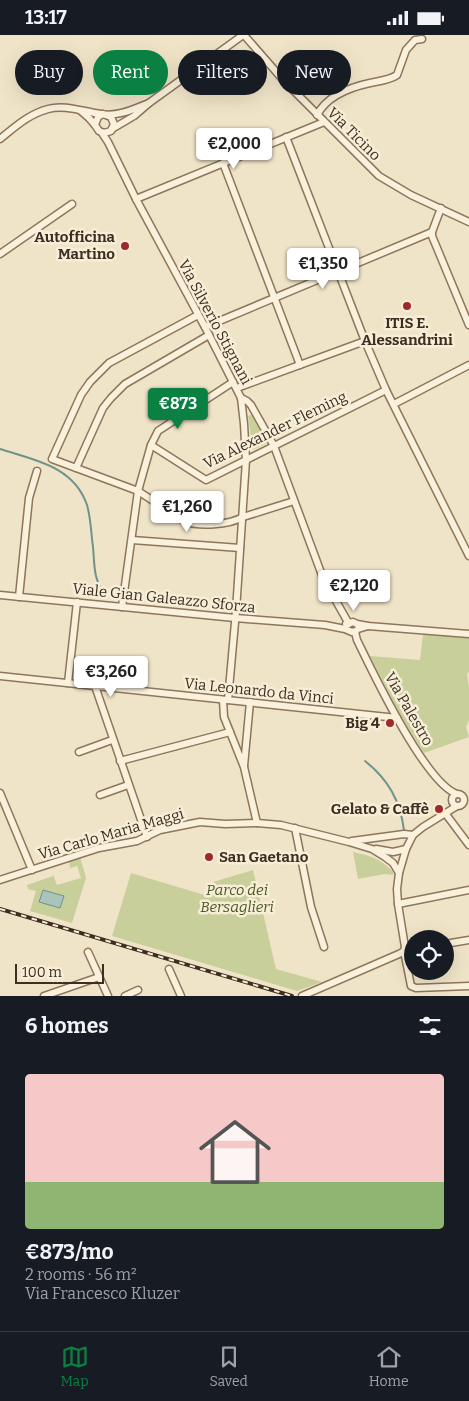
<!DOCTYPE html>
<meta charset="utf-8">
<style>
:root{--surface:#171b24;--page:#20242c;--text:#f1f3f6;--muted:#9ea1a6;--line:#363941;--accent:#0b8043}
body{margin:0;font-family:Bitter,serif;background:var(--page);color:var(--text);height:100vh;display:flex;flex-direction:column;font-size:19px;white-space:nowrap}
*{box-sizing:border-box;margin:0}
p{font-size:16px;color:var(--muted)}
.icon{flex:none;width:28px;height:28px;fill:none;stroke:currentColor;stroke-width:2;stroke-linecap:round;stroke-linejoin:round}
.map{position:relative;height:961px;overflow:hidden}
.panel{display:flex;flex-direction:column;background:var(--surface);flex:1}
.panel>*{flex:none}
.hud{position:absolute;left:15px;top:15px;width:440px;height:45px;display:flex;gap:10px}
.controls{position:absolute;left:404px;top:895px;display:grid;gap:10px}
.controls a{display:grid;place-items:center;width:50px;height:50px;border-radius:50%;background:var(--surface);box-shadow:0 5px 20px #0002;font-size:25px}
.scale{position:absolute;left:15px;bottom:12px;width:89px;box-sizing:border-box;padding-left:5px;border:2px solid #3d2e20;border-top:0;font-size:14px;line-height:18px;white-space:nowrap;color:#3d2e20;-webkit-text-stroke:4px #f7eed8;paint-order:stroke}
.price{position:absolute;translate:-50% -42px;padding:0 11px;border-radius:5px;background:#fff;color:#222;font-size:16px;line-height:32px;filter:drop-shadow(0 1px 2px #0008)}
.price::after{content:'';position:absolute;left:50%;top:30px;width:15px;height:11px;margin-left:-8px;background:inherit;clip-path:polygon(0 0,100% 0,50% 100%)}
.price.on{background:var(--accent);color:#fff}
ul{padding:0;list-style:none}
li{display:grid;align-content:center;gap:10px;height:265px;padding:0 25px}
li span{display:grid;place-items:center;height:155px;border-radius:5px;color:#555}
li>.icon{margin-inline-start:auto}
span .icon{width:90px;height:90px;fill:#fffc;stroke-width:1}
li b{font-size:21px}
h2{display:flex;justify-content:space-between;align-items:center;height:60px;padding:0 25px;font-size:21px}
.tag{padding:0 18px;border-radius:22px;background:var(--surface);box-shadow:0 5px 20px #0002;font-size:18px;line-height:45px}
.tag.on{background:var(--accent);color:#fff}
.status{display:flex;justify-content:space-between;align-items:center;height:35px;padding:0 25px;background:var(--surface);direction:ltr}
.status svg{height:14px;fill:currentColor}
.tab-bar{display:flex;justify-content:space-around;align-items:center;height:70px;border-top:1px solid var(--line);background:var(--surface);font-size:14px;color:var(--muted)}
.tab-bar a{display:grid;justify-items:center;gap:2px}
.tab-bar .on{color:var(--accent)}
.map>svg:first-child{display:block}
</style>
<div class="status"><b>13:17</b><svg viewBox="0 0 49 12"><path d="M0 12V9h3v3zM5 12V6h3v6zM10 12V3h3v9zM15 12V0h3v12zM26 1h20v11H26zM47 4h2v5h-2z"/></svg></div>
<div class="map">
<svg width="469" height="961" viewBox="0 0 469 961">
<rect width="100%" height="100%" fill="#f0e4c8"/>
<g fill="#c9cf9b" fill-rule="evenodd">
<polygon points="253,379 269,407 253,415 248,381"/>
<polygon points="423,599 469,603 469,637 467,639 469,653 469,685 466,692 469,702 424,718 400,680 370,621 420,625"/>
<path d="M353,817C370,821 380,823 393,837V840L385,839L358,844Z"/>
<path d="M80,822L86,843L72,888L30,876L36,856L28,854L27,850L53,841V839L70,833L69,826ZM77,831L81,843L57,850L53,839Z"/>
<polygon points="253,835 276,934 322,947 297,956 112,901 131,838 208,861 213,859 210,851 214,850 213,847"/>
</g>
<polygon fill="#a9c4bc" stroke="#6f938a" points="43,855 64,861 60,873 39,867"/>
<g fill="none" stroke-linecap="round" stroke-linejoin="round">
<g stroke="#6f938a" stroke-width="2">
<path d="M0,414C34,425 74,431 87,470C91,484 91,498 93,512C95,534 93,540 104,560"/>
<path d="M365,726C389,745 400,766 404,795"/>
</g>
<g stroke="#8d765c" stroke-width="9">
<g id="minor">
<polyline points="244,0 285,47 379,141 411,160 469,187"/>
<polyline points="81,76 89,83 95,90"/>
<polyline points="103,79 98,82 95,90 99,96 104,98 111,96 114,89 111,82 106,80"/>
<path d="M317,80C327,61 351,52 370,48C379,46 390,45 397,40L406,15L415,5L422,4"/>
<polyline points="112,94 134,81 149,68 243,0"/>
<polyline points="102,98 108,107 136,164 205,292 241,363 244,389 246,425 236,576 228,665"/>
<polyline points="286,102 365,306 386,355 469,521"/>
<path d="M0,104C15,92 29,79 48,74C65,69 84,77 101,79C118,82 134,74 149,68"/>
<polyline points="223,128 300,330"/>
<polyline points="136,164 324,87"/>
<polyline points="441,173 432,197 432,201 469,290"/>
<polyline points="0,219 72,169"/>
<path d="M198,280L109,328L90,347L81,360L52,424L138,456L184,486C199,492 229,490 243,482L294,466"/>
<polyline points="205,292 432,197"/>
<polyline points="237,353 365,306"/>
<polyline points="241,363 247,366 251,370 274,411 323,543 349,589"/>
<polyline points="394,369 469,330"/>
<polyline points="151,410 206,445 386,355"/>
<polyline points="76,433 103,373 111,363 125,349 209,300"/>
<polyline points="132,505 240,513"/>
<polyline points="0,560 235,583 325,590 345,594 352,597 356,596 358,594 368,591"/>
<polyline points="19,562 29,463 37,436"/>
<polyline points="122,572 138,456 151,410 158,396 233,347"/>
<polyline points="346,589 353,587 357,589 368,591 469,599"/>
<path d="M355,597L357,605C373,638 425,748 457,759"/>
<polyline points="0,641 397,683"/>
<polyline points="68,648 77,567"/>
<polyline points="95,651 147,802"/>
<polyline points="223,665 224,682 244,732 257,788"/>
<polyline points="79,717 112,705"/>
<polyline points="120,726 230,697"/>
<polyline points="244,731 250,667"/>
<polyline points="0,758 32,835"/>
<circle cx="458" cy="765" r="6"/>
<polyline points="100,760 128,750"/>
<polyline points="457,771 423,792 413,800 406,814 399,838 397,854 398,869 405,912 404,916 411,951 416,953 469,951"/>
<polyline points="445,778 469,810"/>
<polyline points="295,793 311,872 324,912"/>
<polyline points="352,806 404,799 413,800"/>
<polyline points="376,814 393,817 406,814"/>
<polyline points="0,845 99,813 137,806 160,795 200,787 225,789 257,788 281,790 349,807 372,814 385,822 393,828 399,838"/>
<polyline points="398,869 469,855"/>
<polyline points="445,909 469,905"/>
<polyline points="88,917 108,961"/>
<polyline points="169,934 181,961"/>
<polyline points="44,961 99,942"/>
<polyline points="125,961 138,955"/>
<polyline points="302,961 399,919 404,916 412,914"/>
</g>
</g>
<use href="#minor" stroke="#faf1dc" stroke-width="6"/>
<g stroke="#3d2e20" stroke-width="4">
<polyline id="rail" points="0,874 292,961"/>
</g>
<use href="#rail" stroke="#f7eed8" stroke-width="2" stroke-dasharray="5.5" stroke-linecap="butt"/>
</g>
<g fill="#9e2a2b" stroke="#f7eed8" stroke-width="2">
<circle cx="125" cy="211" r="5"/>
<circle cx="407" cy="271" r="5"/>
<circle cx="390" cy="688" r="5"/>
<circle cx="439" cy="774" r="5"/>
<circle cx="209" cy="822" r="5"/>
</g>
<g text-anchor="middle" stroke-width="5" stroke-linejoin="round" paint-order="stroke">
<g font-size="15" fill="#3d2e20" stroke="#f7eed8">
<text transform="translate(354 99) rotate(45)" y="5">Via Ticino</text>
<text transform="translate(215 287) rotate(62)" y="5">Via Silverio Stignani</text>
<text transform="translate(275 395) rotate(-26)" y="5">Via Alexander Fleming</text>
<text transform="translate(164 563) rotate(6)" y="5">Viale Gian Galeazzo Sforza</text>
<text transform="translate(259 656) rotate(6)" y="5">Via Leonardo da Vinci</text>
<text transform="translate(409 674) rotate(60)" y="5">Via Palestro</text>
<text transform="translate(111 799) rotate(-16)" y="5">Via Carlo Maria Maggi</text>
</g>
<g font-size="15" font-weight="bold" fill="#3d2e20" stroke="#f7eed8" text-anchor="end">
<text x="115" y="207">Autofficina<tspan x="115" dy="17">Martino</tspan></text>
<text x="407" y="293" text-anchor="middle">ITIS E.<tspan x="407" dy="17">Alessandrini</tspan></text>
<text x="380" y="693">Big 4</text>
<text x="429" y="779">Gelato &amp; Caffè</text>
<text x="219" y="827" text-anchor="start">San Gaetano</text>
</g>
<g font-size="15" font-style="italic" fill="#4d5a26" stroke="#f7eed8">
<text x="237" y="860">Parco dei<tspan x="237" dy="17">Bersaglieri</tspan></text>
</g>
</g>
</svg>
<div class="controls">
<a><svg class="icon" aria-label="locate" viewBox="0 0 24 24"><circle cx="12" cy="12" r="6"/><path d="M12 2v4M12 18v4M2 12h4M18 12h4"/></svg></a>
</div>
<div class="scale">100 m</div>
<b class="price" style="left:234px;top:135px">€2,000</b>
<b class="price" style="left:323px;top:255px">€1,350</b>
<b class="price on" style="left:178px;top:395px">€873</b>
<b class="price" style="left:187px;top:498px">€1,260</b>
<b class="price" style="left:354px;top:577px">€2,120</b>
<b class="price" style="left:111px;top:663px">€3,260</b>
<div class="hud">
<a class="tag">Buy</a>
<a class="tag on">Rent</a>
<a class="tag">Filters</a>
<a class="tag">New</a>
</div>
</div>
<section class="panel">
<h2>6 homes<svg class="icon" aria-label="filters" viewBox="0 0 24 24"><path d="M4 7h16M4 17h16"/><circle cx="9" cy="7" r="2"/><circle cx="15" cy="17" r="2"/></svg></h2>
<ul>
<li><span style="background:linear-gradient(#f6c9c9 70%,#8fb573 0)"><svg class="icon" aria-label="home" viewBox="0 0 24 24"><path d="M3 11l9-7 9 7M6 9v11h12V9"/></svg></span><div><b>€873/mo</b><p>2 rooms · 56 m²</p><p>Via Francesco Kluzer</p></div></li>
</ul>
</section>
<nav class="tab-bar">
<a class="on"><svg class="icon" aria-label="map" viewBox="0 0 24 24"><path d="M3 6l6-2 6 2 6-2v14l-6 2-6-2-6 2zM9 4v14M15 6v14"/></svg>Map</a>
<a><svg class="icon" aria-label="saved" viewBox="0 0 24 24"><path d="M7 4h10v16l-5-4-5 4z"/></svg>Saved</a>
<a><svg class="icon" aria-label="home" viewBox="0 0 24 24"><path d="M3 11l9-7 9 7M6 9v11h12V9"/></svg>Home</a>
</nav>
